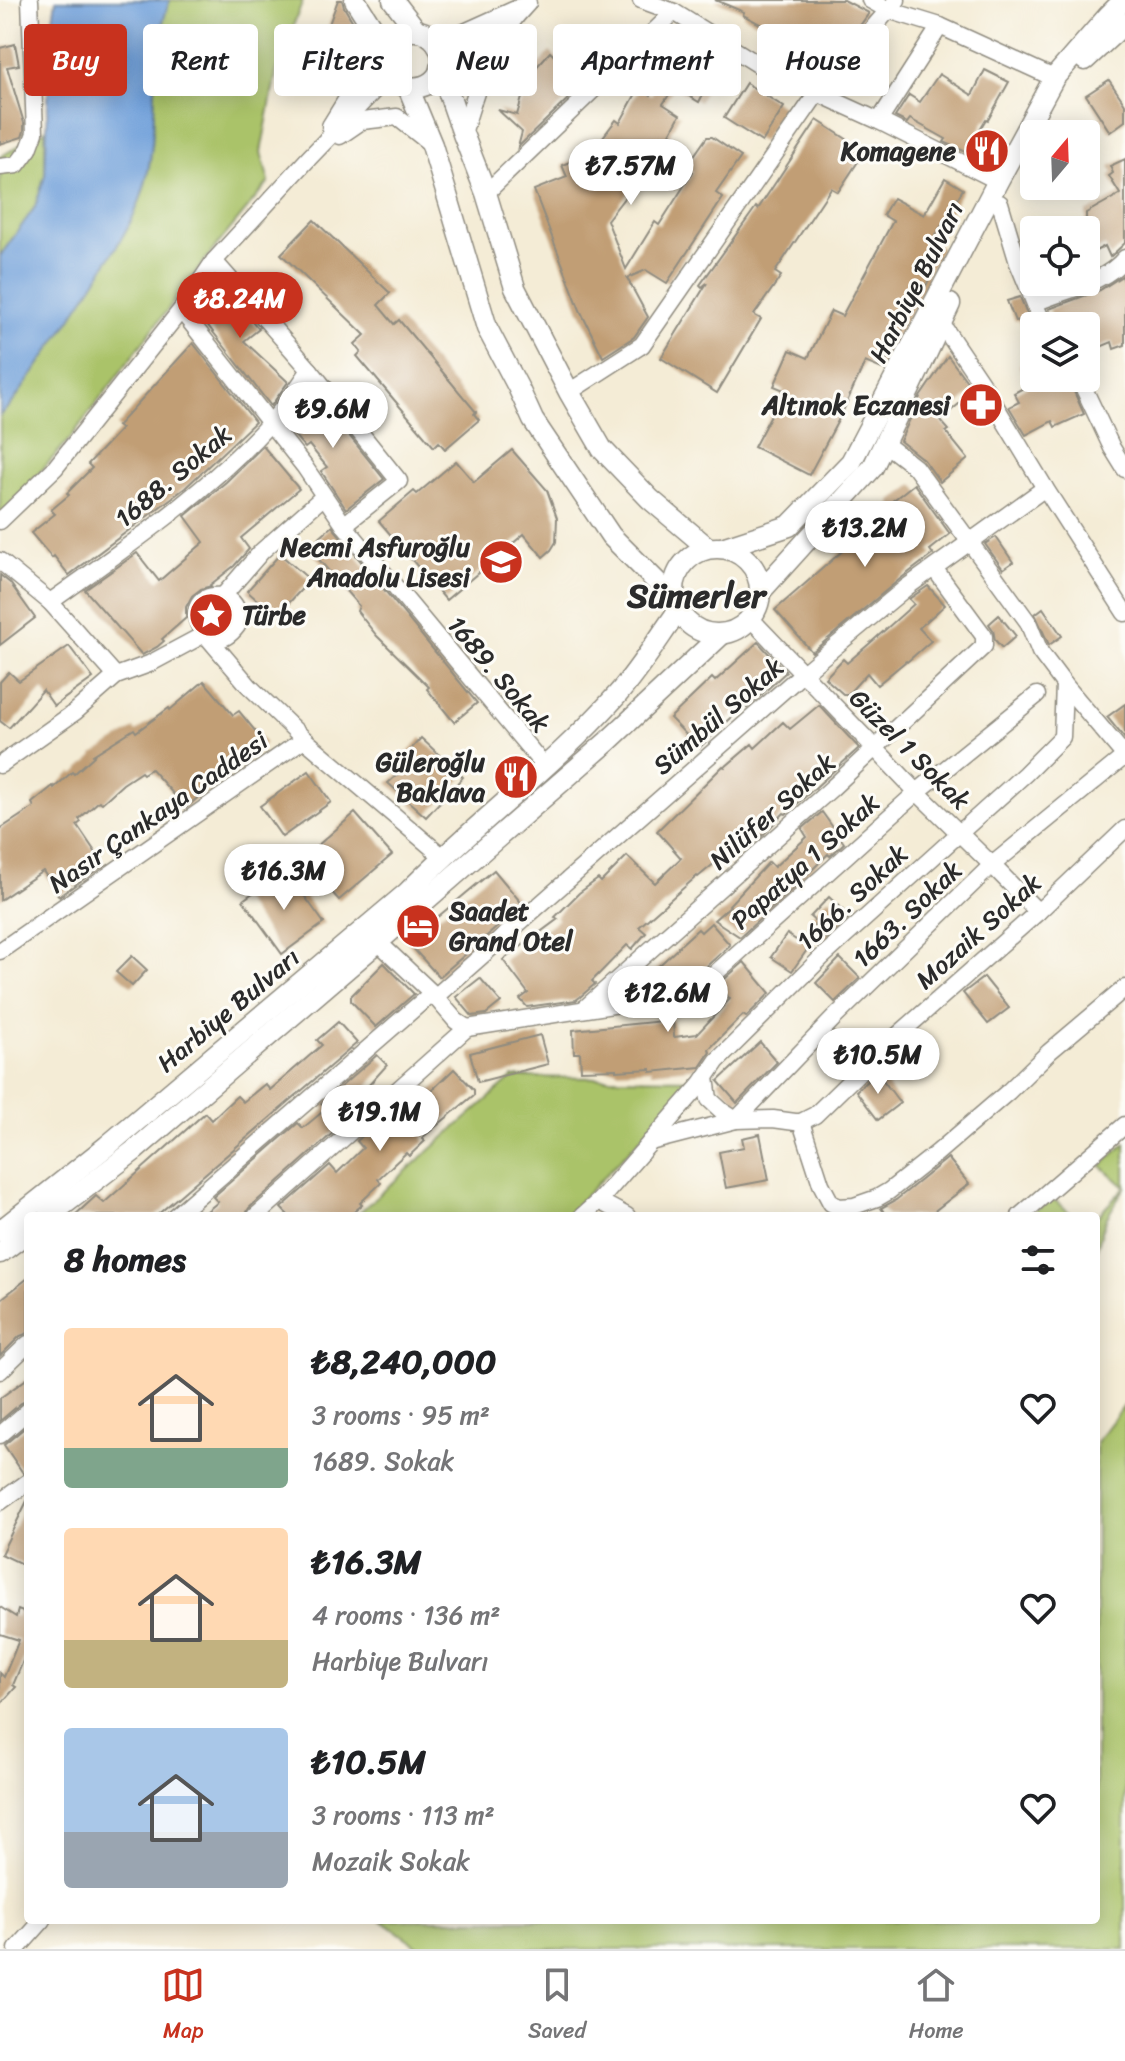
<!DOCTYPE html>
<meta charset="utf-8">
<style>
:root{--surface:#fff;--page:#f6f6f6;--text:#202124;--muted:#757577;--line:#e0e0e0;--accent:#c8321e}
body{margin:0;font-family:Sriracha,sans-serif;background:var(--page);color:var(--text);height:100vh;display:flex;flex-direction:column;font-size:30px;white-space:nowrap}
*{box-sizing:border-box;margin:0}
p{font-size:26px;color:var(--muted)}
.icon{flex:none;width:44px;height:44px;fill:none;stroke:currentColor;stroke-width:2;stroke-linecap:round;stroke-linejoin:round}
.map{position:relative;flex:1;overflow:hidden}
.details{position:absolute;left:24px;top:1212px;width:1076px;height:712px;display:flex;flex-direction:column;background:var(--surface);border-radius:8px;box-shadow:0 4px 20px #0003}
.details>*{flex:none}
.banner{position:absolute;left:24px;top:24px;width:1078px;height:72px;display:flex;gap:16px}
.needle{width:52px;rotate:19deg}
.fabs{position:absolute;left:1020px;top:120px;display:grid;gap:16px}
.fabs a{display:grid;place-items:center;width:80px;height:80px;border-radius:8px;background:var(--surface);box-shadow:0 4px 20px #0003;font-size:40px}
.price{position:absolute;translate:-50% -68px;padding:0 18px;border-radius:28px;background:#fff;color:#222;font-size:26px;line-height:52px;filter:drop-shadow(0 2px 4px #0008)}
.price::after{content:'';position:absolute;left:50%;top:48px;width:24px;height:18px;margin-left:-12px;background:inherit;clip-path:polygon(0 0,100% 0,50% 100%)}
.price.selected{background:var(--accent);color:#fff}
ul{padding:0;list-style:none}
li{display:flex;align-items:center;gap:24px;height:200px;padding:0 40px}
li span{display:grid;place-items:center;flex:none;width:224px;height:160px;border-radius:8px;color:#555}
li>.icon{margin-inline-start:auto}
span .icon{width:96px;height:96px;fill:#fffc;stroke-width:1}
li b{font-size:34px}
h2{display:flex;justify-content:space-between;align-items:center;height:96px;padding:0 40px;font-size:34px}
.tag{padding:0 28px;border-radius:8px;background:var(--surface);box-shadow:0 4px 20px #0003;font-size:28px;line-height:72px}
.tag.selected{background:var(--accent);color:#fff}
.tab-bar{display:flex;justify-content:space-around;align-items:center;height:112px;border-top:2px solid var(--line);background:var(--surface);font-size:22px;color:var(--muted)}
.tab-bar a{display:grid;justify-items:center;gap:4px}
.tab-bar .selected{color:var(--accent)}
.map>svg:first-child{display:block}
</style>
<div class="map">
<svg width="1125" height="1949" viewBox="0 0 1125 1949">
<rect width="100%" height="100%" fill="#fdfcf7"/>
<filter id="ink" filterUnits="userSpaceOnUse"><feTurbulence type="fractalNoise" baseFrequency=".0125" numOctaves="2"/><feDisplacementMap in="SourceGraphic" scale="16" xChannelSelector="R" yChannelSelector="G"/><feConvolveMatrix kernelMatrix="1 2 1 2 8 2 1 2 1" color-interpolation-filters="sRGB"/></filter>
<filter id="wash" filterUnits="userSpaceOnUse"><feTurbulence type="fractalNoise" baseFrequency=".006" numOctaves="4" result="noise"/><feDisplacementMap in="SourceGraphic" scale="32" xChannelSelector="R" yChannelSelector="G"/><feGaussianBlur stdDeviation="1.8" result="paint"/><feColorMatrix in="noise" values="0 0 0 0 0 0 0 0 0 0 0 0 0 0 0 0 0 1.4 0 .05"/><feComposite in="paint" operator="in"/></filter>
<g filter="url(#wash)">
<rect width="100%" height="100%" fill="#f4ecd6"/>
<g fill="#aac369" stroke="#6a774a" stroke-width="2">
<path d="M170,0H303L277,68L261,152L269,182L209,255L68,441L0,517V415L13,402C44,358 75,315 103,269C122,237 139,213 147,176C160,118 148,56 170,0Z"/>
<polygon points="45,130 45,175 35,207 0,256 0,157"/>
<polygon points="513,1077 698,1079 566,1216 355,1216"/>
<polygon points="1125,1143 1125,1187 1106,1219 1096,1251 1096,1218 1125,1187 1101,1166"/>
<polygon points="1052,1198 1074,1216 1028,1216"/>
<polygon points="1125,1405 1125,1949 422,1949 381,1920 1096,1920 1096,1442"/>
</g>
<path fill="#71a0da" stroke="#4e6682" stroke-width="2" d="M56,0H170C148,56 160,118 147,176C139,213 122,237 103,269C75,315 44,358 13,402L0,415V256L35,207L45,175L49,79L53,19Z"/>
<g id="blocks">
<g fill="#c19e75">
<polygon points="338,0 342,0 344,7 353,22 360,55 354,67 318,54"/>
<polygon points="715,0 844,0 869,13 854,34 846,30 830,61 743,15 744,12"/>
<polygon points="15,44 19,65 7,67 24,123 24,131 22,137 0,144 0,48"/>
<polygon points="676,50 715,72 699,102 674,87 663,104 680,115 660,152 607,220 626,269 655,222 659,225 693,172 686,167 707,137 712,137 741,157 716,193 723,198 667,283 646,270 627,278 648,317 634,337 603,357 580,310 534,190 567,177 562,165 590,154 616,120 620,123 639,88 651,95"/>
<polygon points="550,52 567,68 563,82 575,92 518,147 522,132 498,110 517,115 526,84 530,79 532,72"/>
<polygon points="985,70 1009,82 988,120 986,119 966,152 944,142 946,139 910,119 907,123 895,117 909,95 920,102 939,74 972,95"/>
<polygon points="1109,80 1125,104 1125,121 1110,132 1086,95"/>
<polygon points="746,83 784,107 762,142 724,118"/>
<polygon points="817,120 865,151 838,192 831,188 775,272 781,276 754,315 761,319 717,393 661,358 707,283 702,287 700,285 756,207 758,209"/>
<polygon points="1125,159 1125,243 1110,257 1105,246 1086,256 1086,213 1120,194 1109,176 1113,173 1110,166"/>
<polygon points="945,178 963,189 932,242 942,248 926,276 930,278 882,369 865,362 841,415 809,475 754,447 784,390 774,386 790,350 808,358 831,311 842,316 893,221 883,215 893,198 924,215"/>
<polygon points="314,220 390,293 378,305 394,324 399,320 476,412 474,414 479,420 445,449 439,442 434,447 357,356 361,352 355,344 365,335 281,254"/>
<polygon points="1122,276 1125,283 1125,345 1114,349 1112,342 1086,353 1086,326 1055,326 1049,309 1100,290"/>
<polygon points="218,282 259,329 244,341 288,382 271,406 195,309 202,298 214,289 212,287"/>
<polygon points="1020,297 1034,330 1034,353 1018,320 1015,321 1007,301"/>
<polygon points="193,343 255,422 185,488 69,575 54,556 52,558 31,533 55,514 51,510 69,495 67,493 92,468 88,464 121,429 117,426"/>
<polygon points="948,356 974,391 940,420 949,430 946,432 968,459 940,482 924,460 900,441 920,397"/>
<polygon points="1034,358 1034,378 1068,378 1084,414 1055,427 1052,421 1026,435 1009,407 1019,402 1014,393 1029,385 1019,365"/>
<polygon points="311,388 384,479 346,509 321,471 327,467 309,445 305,448 284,423"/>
<polygon points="263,446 299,489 241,538 249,549 234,566 210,585 211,586 201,589 192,596 186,607 186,618 162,639 164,641 157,647 142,655 85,590 137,553 159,581 204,542 185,516 226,482"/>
<polygon points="512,450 547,490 557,518 556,542 551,550 543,557 524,534 446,600 379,521 414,491 417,494 456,461 474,482"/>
<polygon points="914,484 950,534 930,550 933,554 900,579 812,652 775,610 847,547 893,504 891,502"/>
<polygon points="332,526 477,703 454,722 427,689 429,687 377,636 357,611 359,606 308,547"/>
<polygon points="996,537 1013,562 1003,569 985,544"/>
<polygon points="280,554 310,580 276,617 247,591"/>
<polygon points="0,575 10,583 35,618 0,645"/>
<polygon points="928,586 945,605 919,628 931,641 907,662 906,661 877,685 867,673 848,694 843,694 825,678 843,659 847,663 876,638 914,604 909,599"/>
<polygon points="1043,608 1062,636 1049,645 1035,614"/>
<polygon points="999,615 1016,636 1002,648 995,640 993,630 989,624"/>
<polygon points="758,642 786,672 747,708 745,705 699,748 670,718 712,678 715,681"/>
<polygon points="69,646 93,678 54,706 43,690 9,728 0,721 0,682 9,672 19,681"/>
<polygon points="204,681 233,715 239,711 265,743 234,769 232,767 186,808 151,769 143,774 141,772 123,784 102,803 99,801 79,819 81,822 77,825 104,865 59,896 43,871 0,900 0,829 34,807 32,803 53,786 54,788 72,772 74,774 94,756 93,755 134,729 136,732 169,708 170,710"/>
<polygon points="1125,704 1125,739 1107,717"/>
<polygon points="819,705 859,748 786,814 784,813 758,840 750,832 714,860 716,862 698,877 697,876 639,927 646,933 632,949 627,945 592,981 595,984 580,997 576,1000 527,1007 520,999 528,993 503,960 558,919 555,917 579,893 598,879 601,882 627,856 655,883 681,858 657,831 723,766 725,767 752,744 755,748 783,722 790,729"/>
<polygon points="421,738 463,777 426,817 388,783 407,766 402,759"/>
<polygon points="309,771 331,802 282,837 260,806"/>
<polygon points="822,812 844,843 830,856 828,854 795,887 740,937 714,920 730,906 729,905 769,862 774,867 807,837 802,829"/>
<polygon points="355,813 392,855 339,900 302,859"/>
<polygon points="494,870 523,905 439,977 403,937 429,915 434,920"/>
<polygon points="282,872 287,872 324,923 282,954 243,900"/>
<polygon points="829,897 850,917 826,939 819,933 792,971 771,957 787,934 799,942 817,923 810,917"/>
<polygon points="711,923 730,945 699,973 676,984 643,989 640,983 678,948 678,947 698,929 701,932"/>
<polygon points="132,956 147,970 132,986 116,972"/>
<polygon points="840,958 860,978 835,1002 816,983"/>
<polygon points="744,962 770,993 746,1017 743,1015 709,1049 710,1052 700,1067 651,1072 651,1069 616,1071 616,1069 581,1070 580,1053 574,1053 573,1030 673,1020 674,1037 697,1034 730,999 718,985"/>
<polygon points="384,963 414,994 376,1027 351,1001 351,996"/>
<polygon points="984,977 1009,1008 988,1024 963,993"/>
<polygon points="480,978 501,1002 486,1014 472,1016 456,997"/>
<polygon points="338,1022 357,1043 156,1216 74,1216 96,1196 104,1203 205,1113 211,1120 237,1096 243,1102 265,1084 270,1090 322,1045 317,1040"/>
<polygon points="540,1035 548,1064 478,1082 470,1053"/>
<polygon points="760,1042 777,1062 737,1103 718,1081"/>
<polygon points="377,1055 387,1065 367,1087 374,1096 249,1208 245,1216 201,1216 218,1202 213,1197 298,1123 303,1128 326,1109 321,1104"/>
<polygon points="454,1069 474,1090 474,1095 422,1138 425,1141 409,1156 406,1153 378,1179 381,1183 360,1203 362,1205 349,1216 289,1216 281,1208 330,1165 337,1173 363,1148 357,1141 367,1132 373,1138 424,1090 428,1094"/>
<polygon points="877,1072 900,1103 878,1120 856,1091"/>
<polygon points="760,1134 769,1180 726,1188 719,1152 744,1147 742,1138"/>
<polygon points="948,1158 969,1184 928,1216 887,1216 881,1208 896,1200"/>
<polygon points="28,1278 28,1333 20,1336 0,1356 0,1300"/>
<polygon points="28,1378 28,1400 21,1403 0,1421 0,1398"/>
<polygon points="28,1425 28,1471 23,1473 4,1445"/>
<polygon points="28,1499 28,1567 1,1554"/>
<polygon points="0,1607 16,1617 18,1610 28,1614 28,1649 13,1685 16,1687 0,1705 0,1673 4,1677 19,1640 0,1634"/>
</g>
</g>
</g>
<g filter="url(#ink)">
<use href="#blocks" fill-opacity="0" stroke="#908c80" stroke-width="2"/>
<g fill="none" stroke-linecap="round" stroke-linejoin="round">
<g stroke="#908c80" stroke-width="19">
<g id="minor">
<polyline points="641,0 674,12 767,70 879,121 998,181"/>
<polyline points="870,0 888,10 940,26 1054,78"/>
<polyline points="438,44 520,7"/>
<polyline points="879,121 940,26"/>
<polyline points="330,126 372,58 364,23"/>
<path d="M463,134C478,83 490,42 528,3"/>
<polyline points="340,136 362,121 397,117 431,144"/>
<polyline points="0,167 17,165 29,149 35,133 30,0"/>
<polyline points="486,193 674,12"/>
<polyline points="1000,203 1018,263 1044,326"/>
<polyline points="214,261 310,370 399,481 344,525"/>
<path d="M1035,303C1064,290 1105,283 1125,258"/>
<polyline points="181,310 304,466 344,525 545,767"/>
<polyline points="941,323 984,387 1045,488 1125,613"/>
<polyline points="1079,378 1112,448 1125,469"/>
<polyline points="569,392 642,345 818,92 897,0"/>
<polyline points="884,443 915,467 1028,622 1040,652 1064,684 1125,756"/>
<polyline points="0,521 55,468 181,310 214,261 309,158 389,75"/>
<polyline points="0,561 50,602 116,676"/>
<path d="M223,596C236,602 240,612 237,626C206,668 171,591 223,596L262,551L323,497"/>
<path d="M50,602C127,547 205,494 269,424C285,408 297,388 310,370"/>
<polyline points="751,619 917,792 992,865 1038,912"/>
<polyline points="0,765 75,712 116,676 149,664 205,634 249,686 304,739 442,856"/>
<polyline points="378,942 432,993 456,1021 467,1028 689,993 709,979 917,792 1037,695"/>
<polyline points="0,951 304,739"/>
<polyline points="435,997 802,674 907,587 1045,488"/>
<polyline points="584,1009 832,788 984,646 984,636 934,568"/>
<polyline points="706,1078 709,1099 722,1111 736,1120 833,1019 992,865 1125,756"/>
<polyline points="801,1122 821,1184 831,1203 839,1207 854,1206 877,1198 889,1191 937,1153 1008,1092 1049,1052 1125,988"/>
<polyline points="650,1142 736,1120 773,1119 795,1122 801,1122 815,1115 889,1043 1038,912 1125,829"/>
<polyline points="599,1201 627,1216"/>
<polyline points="175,1216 432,993"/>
<polyline points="256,1216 467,1028"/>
<polyline points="582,1216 599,1201 702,1083 717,1061 821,958 1025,774 1062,737 1064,684"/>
<polyline points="1020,1216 1125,1125"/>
<polyline points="0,1371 28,1344"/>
<polyline points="0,1435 28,1411"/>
<polyline points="0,1502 28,1482"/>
<polyline points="17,1949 43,1920"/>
</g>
</g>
<g stroke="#908c80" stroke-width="23">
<g id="major">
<path d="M355,0L386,49C377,96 441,100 442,60C442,52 438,43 432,38C416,23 396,33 386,49"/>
<polyline points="393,0 417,31"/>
<polyline points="1085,60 1125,23"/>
<polyline points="440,68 463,134 486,193 515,288 569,392 602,449 650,499 708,548"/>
<polyline points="408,87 432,145 487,328 518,387 533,420 611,536 674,599"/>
<circle cx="717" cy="591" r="43"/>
<polyline points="722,548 789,526 851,462 998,181 1054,78 1108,16 1124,0"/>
<polyline points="761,591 873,467 950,304"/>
<polyline points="49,1216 135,1150 378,942 607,742 722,634"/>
<path d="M0,1231L107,1146L407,893C474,824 553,767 617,695C639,670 658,639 678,611"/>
<polyline points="0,1253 28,1232"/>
</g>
</g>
<use href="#minor" stroke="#fff" stroke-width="16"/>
<use href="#major" stroke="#fff" stroke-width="20"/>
</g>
</g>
<defs>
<g id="restaurant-disc" transform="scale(2.3)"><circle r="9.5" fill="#c8321e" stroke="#fdfcf7"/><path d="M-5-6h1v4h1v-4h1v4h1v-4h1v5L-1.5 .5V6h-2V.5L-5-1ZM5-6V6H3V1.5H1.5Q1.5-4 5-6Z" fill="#fff"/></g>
<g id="pharmacy-disc" transform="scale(2.3)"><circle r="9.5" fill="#c8321e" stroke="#fdfcf7"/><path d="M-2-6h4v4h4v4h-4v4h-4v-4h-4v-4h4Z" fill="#fff"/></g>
<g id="school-disc" transform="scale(2.3)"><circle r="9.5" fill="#c8321e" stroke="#fdfcf7"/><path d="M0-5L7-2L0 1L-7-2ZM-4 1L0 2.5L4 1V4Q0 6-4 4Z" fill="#fff"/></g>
<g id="sight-disc" transform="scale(2.3)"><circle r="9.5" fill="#c8321e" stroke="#fdfcf7"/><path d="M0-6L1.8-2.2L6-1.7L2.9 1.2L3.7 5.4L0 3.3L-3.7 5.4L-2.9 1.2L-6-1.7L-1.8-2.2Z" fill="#fff"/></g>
<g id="hotel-disc" transform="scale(2.3)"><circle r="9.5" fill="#c8321e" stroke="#fdfcf7"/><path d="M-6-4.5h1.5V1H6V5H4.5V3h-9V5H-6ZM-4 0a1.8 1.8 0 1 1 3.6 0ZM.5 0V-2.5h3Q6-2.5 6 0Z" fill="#fff"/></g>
</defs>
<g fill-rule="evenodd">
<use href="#restaurant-disc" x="987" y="151"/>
<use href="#pharmacy-disc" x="981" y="405"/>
<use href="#school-disc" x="501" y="562"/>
<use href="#sight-disc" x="211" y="615"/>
<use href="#restaurant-disc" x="516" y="777"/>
<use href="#hotel-disc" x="418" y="926"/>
</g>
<g text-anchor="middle" stroke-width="6" stroke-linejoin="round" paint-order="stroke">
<g font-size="26" font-weight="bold" fill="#2b2b2b" stroke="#fdfcf7" text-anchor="end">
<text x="956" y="160">Komagene</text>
<text x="950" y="414">Altınok Eczanesi</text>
<text x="470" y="556">Necmi Asfuroğlu<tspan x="470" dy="30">Anadolu Lisesi</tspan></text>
<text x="242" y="624" text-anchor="start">Türbe</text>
<text x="485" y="771">Güleroğlu<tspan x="485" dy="30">Baklava</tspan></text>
<text x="449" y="920" text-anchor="start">Saadet<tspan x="449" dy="30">Grand Otel</tspan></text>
</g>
<g font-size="26" fill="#2b2b2b" stroke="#fdfcf7">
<text transform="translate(916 282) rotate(-63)" y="9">Harbiye Bulvarı</text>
<text transform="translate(173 476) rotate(-40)" y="9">1688. Sokak</text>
<text transform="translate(499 674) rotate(50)" y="9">1689. Sokak</text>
<text transform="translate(718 716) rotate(-41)" y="9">Sümbül Sokak</text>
<text transform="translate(910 749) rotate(45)" y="9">Güzel 1 Sokak</text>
<text transform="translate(772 811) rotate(-42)" y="9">Nilüfer Sokak</text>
<text transform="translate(158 812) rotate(-35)" y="9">Nasır Çankaya Caddesi</text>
<text transform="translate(805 861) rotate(-42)" y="9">Papatya 1 Sokak</text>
<text transform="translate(852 897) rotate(-43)" y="9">1666. Sokak</text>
<text transform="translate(907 914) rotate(-44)" y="9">1663. Sokak</text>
<text transform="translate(978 931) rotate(-42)" y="9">Mozaik Sokak</text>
<text transform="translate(228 1010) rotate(-40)" y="9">Harbiye Bulvarı</text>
</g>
<g font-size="34" font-weight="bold" fill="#2b2b2b" stroke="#fdfcf7">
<text x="696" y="607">Sümerler</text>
</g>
</g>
</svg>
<div class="fabs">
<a><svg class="needle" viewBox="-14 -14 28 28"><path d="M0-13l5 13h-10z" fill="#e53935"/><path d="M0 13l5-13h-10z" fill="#757577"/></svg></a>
<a><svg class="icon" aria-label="locate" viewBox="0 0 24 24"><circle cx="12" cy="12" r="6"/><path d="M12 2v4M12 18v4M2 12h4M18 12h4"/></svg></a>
<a><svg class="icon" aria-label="layers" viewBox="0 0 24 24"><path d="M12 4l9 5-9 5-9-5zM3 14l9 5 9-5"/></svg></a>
</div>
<b class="price" style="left:631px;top:207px">₺7.57M</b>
<b class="price selected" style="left:240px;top:340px">₺8.24M</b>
<b class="price" style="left:333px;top:450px">₺9.6M</b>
<b class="price" style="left:865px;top:569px">₺13.2M</b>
<b class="price" style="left:284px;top:912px">₺16.3M</b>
<b class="price" style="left:668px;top:1034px">₺12.6M</b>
<b class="price" style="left:878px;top:1096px">₺10.5M</b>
<b class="price" style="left:380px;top:1153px">₺19.1M</b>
<div class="banner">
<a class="tag selected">Buy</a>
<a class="tag">Rent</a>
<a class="tag">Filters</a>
<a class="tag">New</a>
<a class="tag">Apartment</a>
<a class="tag">House</a>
</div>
<section class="details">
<h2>8 homes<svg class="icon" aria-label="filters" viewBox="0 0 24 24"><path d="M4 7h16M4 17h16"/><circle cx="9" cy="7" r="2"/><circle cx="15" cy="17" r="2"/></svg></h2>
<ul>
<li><span style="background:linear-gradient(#ffd9b3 75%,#7fa58c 0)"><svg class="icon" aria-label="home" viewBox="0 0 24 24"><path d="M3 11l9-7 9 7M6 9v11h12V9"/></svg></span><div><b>₺8,240,000</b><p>3 rooms · 95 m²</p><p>1689. Sokak</p></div><svg class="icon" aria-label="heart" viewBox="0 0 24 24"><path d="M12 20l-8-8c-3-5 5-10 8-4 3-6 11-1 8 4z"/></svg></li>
<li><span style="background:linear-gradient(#ffd9b3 70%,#c2b280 0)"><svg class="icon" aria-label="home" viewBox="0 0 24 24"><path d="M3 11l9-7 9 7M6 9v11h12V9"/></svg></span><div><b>₺16.3M</b><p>4 rooms · 136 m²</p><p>Harbiye Bulvarı</p></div><svg class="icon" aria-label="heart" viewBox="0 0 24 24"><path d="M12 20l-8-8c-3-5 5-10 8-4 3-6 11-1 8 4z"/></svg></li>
<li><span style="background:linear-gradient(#a9c7e8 65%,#9aa5b1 0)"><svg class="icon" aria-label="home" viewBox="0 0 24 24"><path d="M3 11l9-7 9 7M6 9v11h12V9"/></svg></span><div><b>₺10.5M</b><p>3 rooms · 113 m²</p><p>Mozaik Sokak</p></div><svg class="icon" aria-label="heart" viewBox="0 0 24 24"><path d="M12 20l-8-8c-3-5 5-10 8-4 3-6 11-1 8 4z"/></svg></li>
</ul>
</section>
</div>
<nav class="tab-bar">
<a class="selected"><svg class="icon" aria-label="map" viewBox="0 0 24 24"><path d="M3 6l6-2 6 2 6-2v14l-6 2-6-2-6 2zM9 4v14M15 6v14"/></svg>Map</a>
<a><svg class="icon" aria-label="saved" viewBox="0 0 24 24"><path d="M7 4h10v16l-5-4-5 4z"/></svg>Saved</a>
<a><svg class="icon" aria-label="home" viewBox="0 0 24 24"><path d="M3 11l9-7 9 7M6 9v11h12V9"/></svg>Home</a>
</nav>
